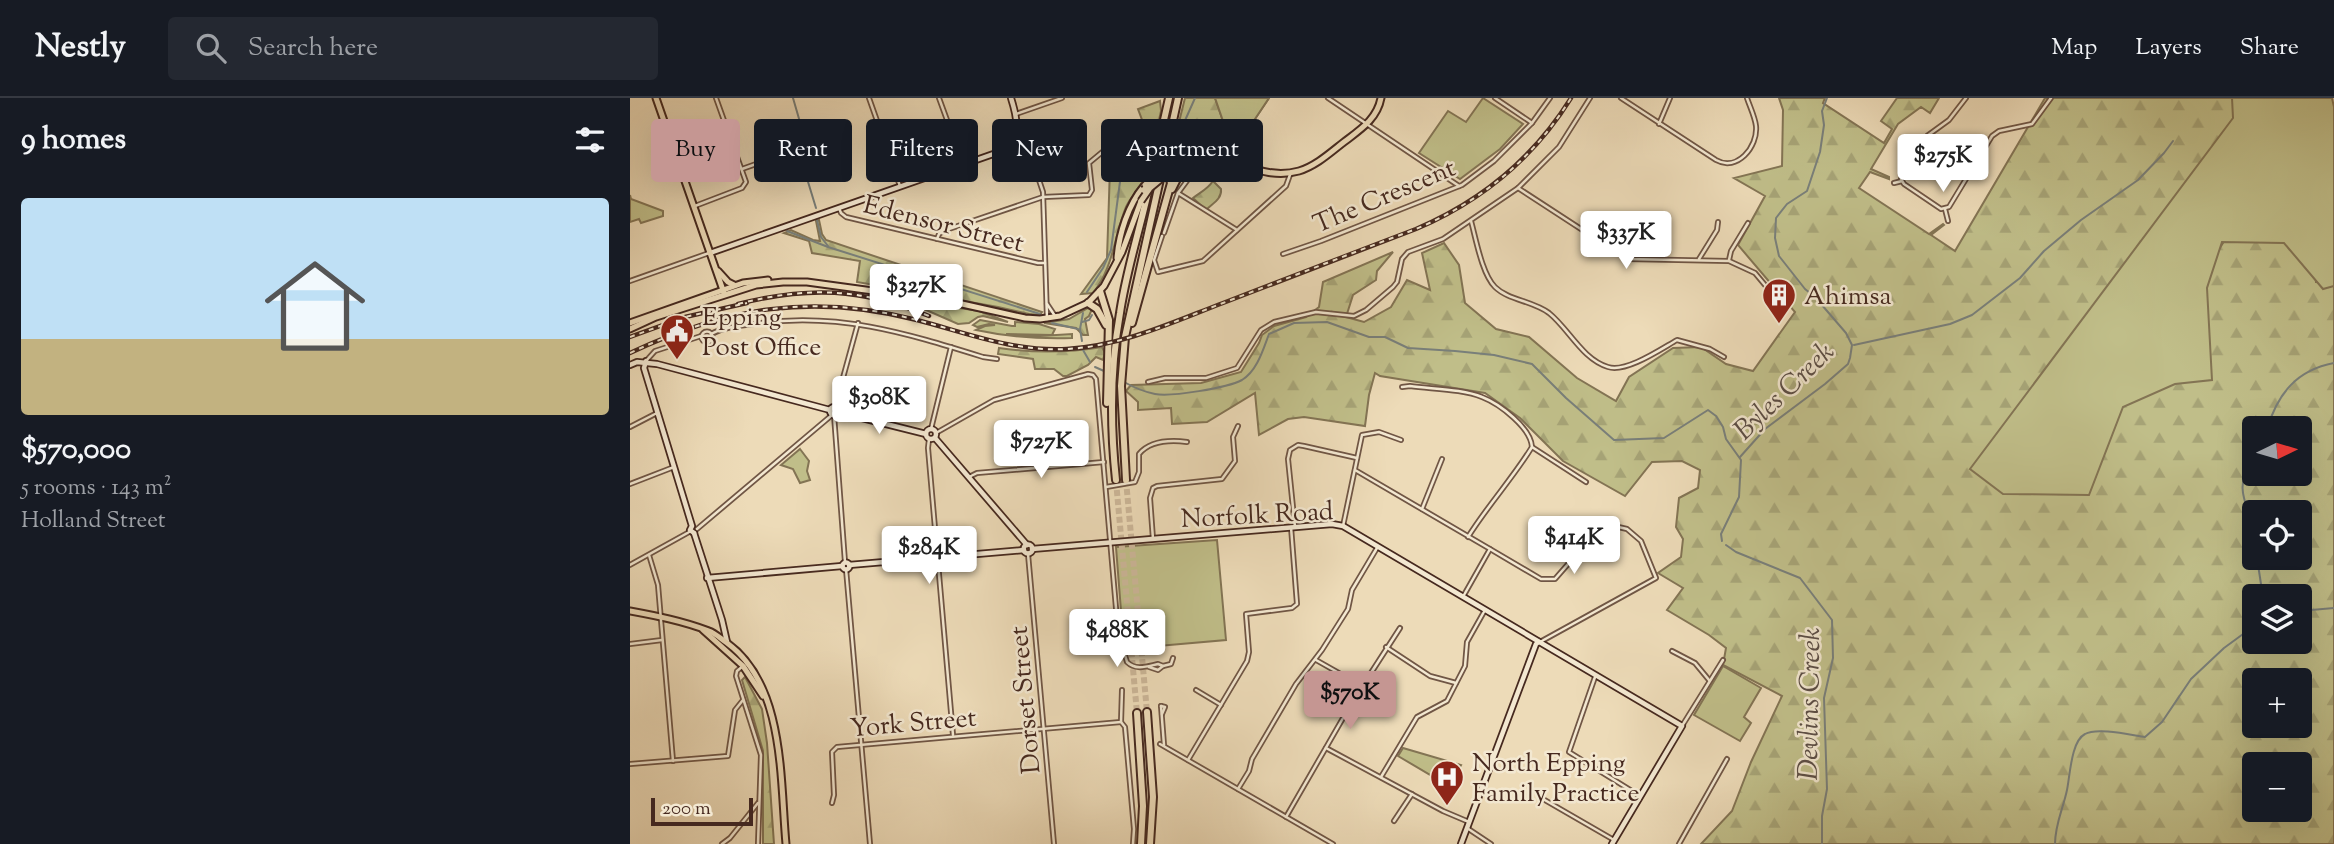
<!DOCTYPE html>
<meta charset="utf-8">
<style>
:root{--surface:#171b24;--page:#242831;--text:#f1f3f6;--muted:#9ea1a6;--line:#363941;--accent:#c59692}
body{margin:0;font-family:"Sorts Mill Goudy",serif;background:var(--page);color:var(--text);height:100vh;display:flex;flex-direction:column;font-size:26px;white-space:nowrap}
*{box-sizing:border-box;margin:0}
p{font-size:23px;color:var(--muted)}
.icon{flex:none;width:38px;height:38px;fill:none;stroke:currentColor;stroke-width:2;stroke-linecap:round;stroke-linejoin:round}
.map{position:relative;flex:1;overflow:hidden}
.side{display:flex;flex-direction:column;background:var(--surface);width:630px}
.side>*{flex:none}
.guide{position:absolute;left:21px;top:21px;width:665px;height:63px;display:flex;gap:14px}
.needle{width:46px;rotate:85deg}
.controls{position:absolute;left:1612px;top:318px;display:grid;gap:14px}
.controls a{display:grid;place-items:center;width:70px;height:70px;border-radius:7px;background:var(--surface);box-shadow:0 7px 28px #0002;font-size:35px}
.scale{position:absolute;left:21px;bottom:18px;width:102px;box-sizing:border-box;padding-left:7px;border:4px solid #46291f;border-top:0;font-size:19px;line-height:24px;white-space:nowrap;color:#46291f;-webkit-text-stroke:5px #f3e8d1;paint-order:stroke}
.price{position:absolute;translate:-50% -60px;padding:0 16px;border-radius:7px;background:#fff;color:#222;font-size:23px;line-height:46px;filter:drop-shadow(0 2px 4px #0008)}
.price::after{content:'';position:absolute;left:50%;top:42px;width:21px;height:16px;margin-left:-10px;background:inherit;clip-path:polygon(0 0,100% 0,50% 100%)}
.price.active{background:var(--accent);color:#111}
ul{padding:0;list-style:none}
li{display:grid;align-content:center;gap:14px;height:371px;padding:0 21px}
li span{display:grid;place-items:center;height:217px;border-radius:7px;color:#555}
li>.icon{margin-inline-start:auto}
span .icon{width:126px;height:126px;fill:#fffc;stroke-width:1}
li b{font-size:30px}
h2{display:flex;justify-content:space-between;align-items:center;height:84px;padding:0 21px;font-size:30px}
.pill{padding:0 24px;border-radius:7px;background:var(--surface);box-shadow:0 7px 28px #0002;font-size:24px;line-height:63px}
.pill.active{background:var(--accent);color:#111}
header{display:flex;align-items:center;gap:42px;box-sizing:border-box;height:98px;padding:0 35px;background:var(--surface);border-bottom:2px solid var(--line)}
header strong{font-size:33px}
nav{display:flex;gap:38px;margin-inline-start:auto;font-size:24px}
.search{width:490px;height:63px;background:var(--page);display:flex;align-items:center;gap:18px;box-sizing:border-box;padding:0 24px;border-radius:7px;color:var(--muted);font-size:26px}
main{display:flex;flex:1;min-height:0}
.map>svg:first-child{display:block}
</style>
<header>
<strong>Nestly</strong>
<div class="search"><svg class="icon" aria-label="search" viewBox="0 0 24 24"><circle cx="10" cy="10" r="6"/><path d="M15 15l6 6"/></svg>Search here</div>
<nav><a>Map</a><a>Layers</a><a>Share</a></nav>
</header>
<main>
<section class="side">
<h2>9 homes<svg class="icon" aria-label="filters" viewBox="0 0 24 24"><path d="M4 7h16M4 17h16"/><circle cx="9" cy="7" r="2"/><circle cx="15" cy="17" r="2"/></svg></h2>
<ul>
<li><span style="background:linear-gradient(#bfe0f5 65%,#c2b280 0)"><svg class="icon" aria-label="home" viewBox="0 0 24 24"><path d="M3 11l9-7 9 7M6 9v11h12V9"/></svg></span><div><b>$570,000</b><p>5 rooms · 143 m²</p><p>Holland Street</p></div></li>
</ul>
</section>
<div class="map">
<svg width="1704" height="746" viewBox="0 0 1704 746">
<defs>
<pattern id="forest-firs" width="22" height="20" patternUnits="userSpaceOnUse" patternTransform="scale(1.75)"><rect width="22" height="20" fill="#c0be89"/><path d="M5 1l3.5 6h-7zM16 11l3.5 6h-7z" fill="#a6a376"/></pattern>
</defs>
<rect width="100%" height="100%" fill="#eddbb8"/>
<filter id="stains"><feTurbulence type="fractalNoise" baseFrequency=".00286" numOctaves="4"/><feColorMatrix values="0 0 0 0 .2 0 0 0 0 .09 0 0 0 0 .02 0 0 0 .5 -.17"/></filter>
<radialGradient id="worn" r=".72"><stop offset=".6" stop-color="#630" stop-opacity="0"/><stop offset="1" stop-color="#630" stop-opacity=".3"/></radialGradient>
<g fill="url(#forest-firs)" stroke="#837454" stroke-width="2" fill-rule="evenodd">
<path d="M555,0H585L593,23L639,0L600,58C577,53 561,55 539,64Z"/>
<path d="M1149,0H1195L1193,5L1254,45L1262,31L1251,23L1267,0H1309L1300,15L1291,9L1268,26L1241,71L1259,79V81L1240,74L1229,90L1299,136L1313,126L1314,127L1301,137L1325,153L1415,0H1612L1567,203L1588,153L1611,116L1682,146L1686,184L1704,185V746H1071L1102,713L1121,664L1152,598L1093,567L1096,550L1079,537L1037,512L1053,490L1028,475L1051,459L1053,441L1046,429L1049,400L1068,390L1070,372L1052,363L1022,364L995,398L933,363L890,320L855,295L750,278L745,275L739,297L735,328L674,319L658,321L629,337L625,295L577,324L542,326L541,310L508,312V304L496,293L501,287L571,285L611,274L629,245L632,237L644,228L676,219L689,209L693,184L763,154L747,173L746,182L723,197L716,219L734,224L761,209L777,182L800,192L792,155L814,145L829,167L835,205L866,231L899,239L947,280L986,303L999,279L1043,250L1071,249L1096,266L1123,273L1165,214L1108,147L1135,98L1104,80L1152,68L1153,12ZM1624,331H1670V376H1624ZM1624,415H1670V460H1624ZM1624,499H1670V544H1624ZM1624,583H1670V628H1624ZM1624,667H1670V712H1624Z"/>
<path d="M530,3L531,13C526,34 524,57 517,77C513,88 501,97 496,109C484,138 484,169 463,195L451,196L477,160L480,70L495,57L520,43L508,11Z"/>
<path d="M583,83L591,91C592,101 583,105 576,112L563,100C570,94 577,92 583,83Z"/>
<polygon points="189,122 192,136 196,142 412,214 410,217 399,216 368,209 227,184 230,163 182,155 179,143 154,135 161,132 183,142 190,143 186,123"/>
<polygon points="271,201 349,213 378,224 353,218 348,219 339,225 328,226"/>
<polygon points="458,210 462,211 459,218 455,221 458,237 453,237 446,230 414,225 439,221"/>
<path d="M472,249L475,255L473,262L466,259L458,267L437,278H433L424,271H405L403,261L368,256L369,250C403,255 437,255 472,249Z"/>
<polygon points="115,579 132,611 137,645 144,746 133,746 133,653 112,582"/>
</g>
<g fill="#c0be89" stroke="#837454" stroke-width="2">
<polygon points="585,0 639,0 613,39 593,23"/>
<polygon points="853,0 893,26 870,51 830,81 789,55 818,13 836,24"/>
<polygon points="1602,0 1702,0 1704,9 1704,188 1693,191 1654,145 1592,144 1577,190 1582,282 1545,286 1493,309 1459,397 1373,396 1340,371 1603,20"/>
<polygon points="0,97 1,101 33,113 33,118 11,125 9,121 0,124"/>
<path d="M350,222L382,228H385V224L409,226L425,231L422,237L376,236L410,238L442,236V240C409,241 378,239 346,232L355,228L365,227L359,226L347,229L343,227Z"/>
<polygon points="170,351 179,363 177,373 180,382 170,385 163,371 151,367"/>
<polygon points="587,442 596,542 494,551 486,449"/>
<polygon points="1093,568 1131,590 1114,619 1121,625 1110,643 1064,617"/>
<polygon points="773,650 831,667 819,688 768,658"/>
</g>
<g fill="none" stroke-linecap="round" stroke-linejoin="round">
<g stroke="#797f7a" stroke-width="2">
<polyline points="163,0 174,38 166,46"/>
<polyline points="549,36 565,0"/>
<polyline points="168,51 186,110"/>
<polyline points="187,122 191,139 198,148"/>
<polyline points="157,133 198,149 410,216"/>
<polyline points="457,194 473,170 481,152 491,76 523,50"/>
<polyline points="452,224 459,222 462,217"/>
<polyline points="422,225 448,231"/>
<polyline points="452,243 450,231 453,215"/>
<polyline points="1224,247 1320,226 1342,217 1390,180 1414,153 1451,122 1508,82 1534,55 1543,43"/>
<polyline points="453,252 460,264"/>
<polyline points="465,269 474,273"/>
<path d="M494,284C503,289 515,294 525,296C541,299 597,290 612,282C627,273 633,252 639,236L664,225L697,224L739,239H755L778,250L825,253L864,257L902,266L936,300L984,342L1034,340L1078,312L1086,318L1093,329L1096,341L1111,362L1109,399L1091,436L1092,443"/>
<path d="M1637,331C1648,295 1667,272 1704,265"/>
<path d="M1624,358C1605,386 1613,400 1624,430"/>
<polyline points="1110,359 1135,331 1195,286 1218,266 1220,260 1222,247 1216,235 1185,199 1175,191 1149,158 1145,140 1146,120 1157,106 1177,93 1190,54 1194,27 1192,13 1197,0"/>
<polyline points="1096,447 1106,454 1170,480 1202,522 1203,560 1194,600 1197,691 1192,718 1192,746"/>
<polyline points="1627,460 1633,499"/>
<polyline points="1670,513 1704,510"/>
<path d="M1425,746C1425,726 1433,711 1437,692C1440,678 1441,643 1455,636C1467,629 1501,637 1515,639L1532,624L1561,581L1594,550L1624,528"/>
</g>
<g stroke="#ccb799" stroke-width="6" stroke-dasharray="6 3" stroke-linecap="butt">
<polyline points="496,382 517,614"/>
<polyline points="486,383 507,615"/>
</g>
<g stroke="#705645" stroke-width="6">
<g id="street">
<polyline points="239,0 270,88"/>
<polyline points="309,0 333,66"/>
<polyline points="698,0 829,88"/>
<polyline points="865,0 902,25"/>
<path d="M991,0L1086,62C1107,74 1128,49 1126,28C1125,19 1120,9 1117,0"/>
<polyline points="1336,0 1319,22 1297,38 1271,81 1274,86 1311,111 1319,109 1362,38 1369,33 1402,26 1421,0"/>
<polyline points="386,16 432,0"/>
<polyline points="1029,26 1040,0"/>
<polyline points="387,29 394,37 413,94 417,221"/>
<polyline points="374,51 397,45"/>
<polyline points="112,71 143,60 158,51 210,32"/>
<polyline points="1264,85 1272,83"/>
<polyline points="888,90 997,161 1099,163 1125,175 1135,187"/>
<polyline points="548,95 607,132"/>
<polyline points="65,108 112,90 116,84 86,0"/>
<polyline points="209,110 211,115 216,119 408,165 415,165"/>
<polyline points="1315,111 1318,123"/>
<path d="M841,123C846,141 852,176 865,189C878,202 903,203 919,215C939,231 952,261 978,269C996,275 1031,251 1047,242L1080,251L1094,259"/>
<polyline points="534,135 548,95 562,76"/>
<polyline points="532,138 524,162 528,174 573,163 656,88 661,74"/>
<polyline points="307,141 309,136 313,133 413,99 459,97 462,92 459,65 494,36"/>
<polyline points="653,156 691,143 832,87 864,63 902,25 920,0"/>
<polyline points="1069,161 1087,132 1088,124"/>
<polyline points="1099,162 1101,153 1118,125"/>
<polyline points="0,183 79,155"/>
<polyline points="417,206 425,218"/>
<circle cx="77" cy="239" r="5.5"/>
<path d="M81,236C94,229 109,228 124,226C205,213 276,235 353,259L367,261"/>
<polyline points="16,263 25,253 71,238"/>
<polyline points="518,284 535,280 576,280 607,270 631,232 644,224 686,214 724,218 736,212 763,189 767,184 772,161 778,154 813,141 888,90 929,49 960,0"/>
<path d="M772,289L780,288C802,291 833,291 852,299C870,306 901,330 902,349C883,380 858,407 838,439"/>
<polyline points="205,309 228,225"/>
<polyline points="204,317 215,464"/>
<polyline points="0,329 27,315"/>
<polyline points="301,331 321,249"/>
<path d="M306,335L364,302L458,276L463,277L466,281L488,533L497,564C506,573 518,568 528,566L533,568L528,572L519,569"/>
<polyline points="299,341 298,350 323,637"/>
<polyline points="902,349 956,384"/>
<polyline points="725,372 860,451 834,497"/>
<polyline points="339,379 347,375 474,364"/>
<polyline points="0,386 44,369"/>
<path d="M476,389L505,384L509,374V356C520,343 541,342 557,344"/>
<polyline points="792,411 812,361"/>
<polyline points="713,428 732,337 749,334 771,342"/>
<polyline points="665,429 658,361 660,352 668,347 674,348 727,360"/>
<polyline points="67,431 202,317"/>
<polyline points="523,441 520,400 523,390 527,388 592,381 605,363 603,339 608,328"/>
<polyline points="860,451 911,481 925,481 939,465 974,433 984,428 997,431 1011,443 1026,480 910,544"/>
<polyline points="398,456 424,746"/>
<polyline points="19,457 28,487 43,663"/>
<polyline points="0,467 61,433"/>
<polyline points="216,471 240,746"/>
<polyline points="0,546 32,542"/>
<polyline points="756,549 800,578 826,585"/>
<polyline points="1042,553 1065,565 1079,582"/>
<polyline points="113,568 107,573 106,578 131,657 128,746"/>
<polyline points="533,568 541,566 543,560"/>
<polyline points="965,579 939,654 1010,698"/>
<polyline points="719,590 739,578 770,530"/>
<polyline points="492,592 491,624 495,629 504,731 503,746"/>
<polyline points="566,592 591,607"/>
<polyline points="531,608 534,647"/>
<polyline points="531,608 535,609 532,616"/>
<polyline points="1052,628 1093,562"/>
<polyline points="530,646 703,746"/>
<polyline points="696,650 813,713 839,724"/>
<polyline points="558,662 617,563 619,554 616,516 662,510 667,506 661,429"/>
<polyline points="0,666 98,658 105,612 113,602"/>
<polyline points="751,679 787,619 817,603 835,568 837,544 855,512"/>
<polyline points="608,691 619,673 622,661 666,586 692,552 718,511 722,492 747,450"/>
<polyline points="908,695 913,701 984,742"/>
<polyline points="202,705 204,697 202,654 207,649 491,624"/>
<polyline points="656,719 724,601 724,597 709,575 686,562"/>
<polyline points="764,723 782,696"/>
<polyline points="837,730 861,746"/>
<polyline points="92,746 100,740 128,705"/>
<polyline points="1049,746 1097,661"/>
</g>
</g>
<g stroke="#46291f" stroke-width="8">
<g id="secondary">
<path d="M80,155L369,54C392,40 388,22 381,0"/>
<polyline points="16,263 14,270 62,428 60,432 64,435"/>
<polyline points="0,267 7,264 27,266 200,312"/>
<circle cx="204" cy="313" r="4"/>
<polyline points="208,314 296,336"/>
<circle cx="301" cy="336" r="5"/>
<polyline points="305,340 397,447"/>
<polyline points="64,435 92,522 97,544"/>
<circle cx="398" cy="451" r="4.5"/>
<polyline points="402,451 702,426 713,428 1052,628 982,746"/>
<circle cx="216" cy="468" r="3.5"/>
<polyline points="219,467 394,452"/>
<polyline points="77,480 212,468"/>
<polyline points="831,746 906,546 909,544"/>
</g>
</g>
<g stroke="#46291f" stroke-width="9">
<g id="primary">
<polyline points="26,0 94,195"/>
<path d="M539,67C591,41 621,86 669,73C686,68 701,54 714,44C731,31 747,21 751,0"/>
<polyline points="538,75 566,65 596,64"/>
<path d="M487,160C489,136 498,107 514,88"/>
<polyline points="88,173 98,184 104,187"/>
<polyline points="0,225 113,185 138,182"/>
<polyline points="0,231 26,219 126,187 153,184 177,184 265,196 332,206 395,220 410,221 430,218 458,205 474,188 492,154 511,103"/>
<path d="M0,513C27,518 53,523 79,533C85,535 91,541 97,545C155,587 150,681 156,746"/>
<polyline points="73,532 113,568 133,598"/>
</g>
</g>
<g stroke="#46291f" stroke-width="10">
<g id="highway">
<polyline points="520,83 539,0"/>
<polyline points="542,91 550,75 570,64"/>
<polyline points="470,193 479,222 477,305"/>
<polyline points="458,205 467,211 476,227"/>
<polyline points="502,225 541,85 538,75"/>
<path d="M486,382C480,326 480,271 490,215C496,174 509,134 518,94"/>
<polyline points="496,382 491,288 495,239 548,0"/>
<polyline points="517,614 523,699 520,746"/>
<polyline points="507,615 513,708 511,746"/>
</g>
</g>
<use href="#street" stroke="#f3e8d1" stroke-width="2.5"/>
<use href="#secondary" stroke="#f3e8d1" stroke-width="4.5"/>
<use href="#primary" stroke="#eddbb8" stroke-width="5"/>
<use href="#highway" stroke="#eddbb8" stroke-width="6"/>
<g stroke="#46291f" stroke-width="4.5">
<g id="rail">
<path d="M108,206C179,188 231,190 299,218"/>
<polyline points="0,239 55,219 117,205"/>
<path d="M0,255C98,209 182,195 287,222C337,235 384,254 437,251C492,248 543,224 593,205C658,180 722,155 786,131C852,103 903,61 941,0"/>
</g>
</g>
<use href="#rail" stroke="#f3e8d1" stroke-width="2" stroke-dasharray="5" stroke-linecap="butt"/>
<g stroke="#46291f" stroke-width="9" stroke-linecap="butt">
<g id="primary-bridge">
<polyline points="529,73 539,67"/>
<polyline points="515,87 526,76"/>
<polyline points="511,103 520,90 538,75"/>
</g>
</g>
<g stroke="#46291f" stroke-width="10" stroke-linecap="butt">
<g id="highway-bridge">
<polyline points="529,77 538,75"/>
<polyline points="514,92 521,85"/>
</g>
</g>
<use href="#primary-bridge" stroke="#eddbb8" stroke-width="5"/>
<use href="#highway-bridge" stroke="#eddbb8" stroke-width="6"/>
</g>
<defs>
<g id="building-pin" transform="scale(1.75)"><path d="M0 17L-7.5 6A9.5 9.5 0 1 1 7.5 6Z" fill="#8f2418" stroke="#f3e8d1"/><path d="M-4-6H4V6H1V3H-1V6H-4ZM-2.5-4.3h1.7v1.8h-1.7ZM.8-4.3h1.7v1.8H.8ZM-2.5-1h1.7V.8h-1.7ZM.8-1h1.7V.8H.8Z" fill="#fff"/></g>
<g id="civic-pin" transform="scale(1.75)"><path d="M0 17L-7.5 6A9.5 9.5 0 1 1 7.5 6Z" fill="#8f2418" stroke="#f3e8d1"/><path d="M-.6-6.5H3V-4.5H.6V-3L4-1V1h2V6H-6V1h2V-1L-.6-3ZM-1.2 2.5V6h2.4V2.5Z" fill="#fff"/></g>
<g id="hospital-pin" transform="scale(1.75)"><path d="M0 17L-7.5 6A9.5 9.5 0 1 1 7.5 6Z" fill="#8f2418" stroke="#f3e8d1"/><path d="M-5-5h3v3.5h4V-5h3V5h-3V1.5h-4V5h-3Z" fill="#fff"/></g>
</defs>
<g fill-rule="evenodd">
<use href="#building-pin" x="1149" y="197"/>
<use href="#civic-pin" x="47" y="233"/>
<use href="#hospital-pin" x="817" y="679"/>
</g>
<g text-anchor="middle" stroke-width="5" stroke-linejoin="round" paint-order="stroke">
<g font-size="26" fill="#46291f" stroke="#f3e8d1">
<text transform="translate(754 97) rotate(-23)" y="9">The Crescent</text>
<text transform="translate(314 125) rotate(14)" y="9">Edensor Street</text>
<text transform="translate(627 416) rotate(-3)" y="9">Norfolk Road</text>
<text transform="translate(394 602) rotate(-95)" y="9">Dorset Street</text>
<text transform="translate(283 624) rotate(-5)" y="9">York Street</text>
</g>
<g font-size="26" fill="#46291f" stroke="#f3e8d1" text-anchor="start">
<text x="1174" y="206">Ahimsa</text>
<text x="72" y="227">Epping<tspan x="72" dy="30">Post Office</tspan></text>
<text x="842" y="673">North Epping<tspan x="842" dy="30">Family Practice</tspan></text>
</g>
<g font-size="28" font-style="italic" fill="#5b4d45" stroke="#f3e8d1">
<text transform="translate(1153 292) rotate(-44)" y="10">Byles Creek</text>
<text transform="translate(1178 606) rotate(-89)" y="10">Devlins Creek</text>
</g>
</g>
<rect width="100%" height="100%" filter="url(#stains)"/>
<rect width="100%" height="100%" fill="url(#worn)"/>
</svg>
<div class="controls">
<a><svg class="needle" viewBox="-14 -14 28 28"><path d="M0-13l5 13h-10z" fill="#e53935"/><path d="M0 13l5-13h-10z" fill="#9ea1a6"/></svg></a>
<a><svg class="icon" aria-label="locate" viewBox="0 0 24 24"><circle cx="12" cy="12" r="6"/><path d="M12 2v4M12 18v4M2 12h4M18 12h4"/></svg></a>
<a><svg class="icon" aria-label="layers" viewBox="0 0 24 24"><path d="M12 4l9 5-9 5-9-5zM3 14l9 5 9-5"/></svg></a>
<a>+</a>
<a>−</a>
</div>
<div class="scale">200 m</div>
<b class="price" style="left:1313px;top:96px">$275K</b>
<b class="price" style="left:996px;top:173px">$337K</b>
<b class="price" style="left:286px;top:226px">$327K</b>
<b class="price" style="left:249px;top:338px">$308K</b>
<b class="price" style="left:411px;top:382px">$727K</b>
<b class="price" style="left:944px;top:478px">$414K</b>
<b class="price" style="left:299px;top:488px">$284K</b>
<b class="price" style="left:487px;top:571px">$488K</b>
<b class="price active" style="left:720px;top:633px">$570K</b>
<div class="guide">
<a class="pill active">Buy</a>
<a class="pill">Rent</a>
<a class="pill">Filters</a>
<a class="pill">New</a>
<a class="pill">Apartment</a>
</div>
</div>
</main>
